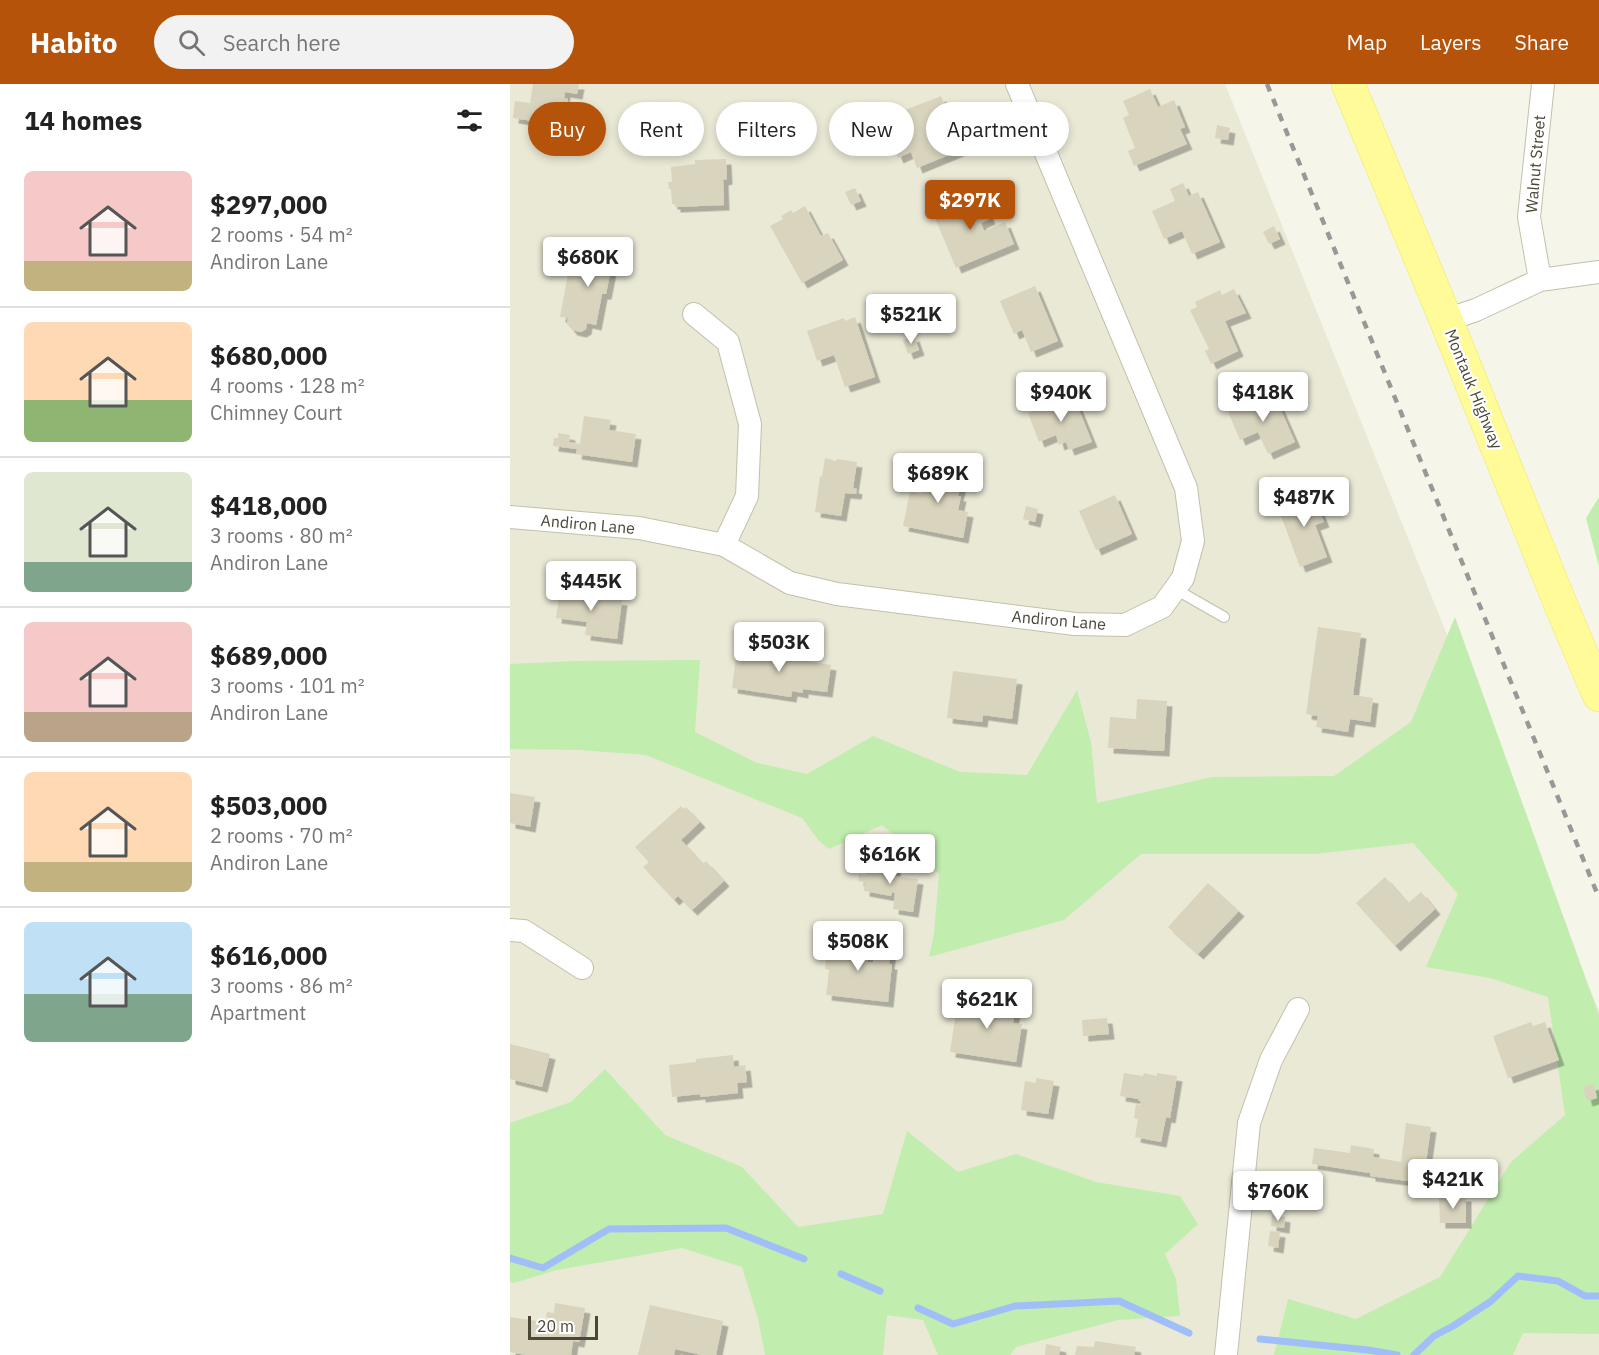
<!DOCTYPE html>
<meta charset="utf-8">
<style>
:root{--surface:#fff;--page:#f2f2f2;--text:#222;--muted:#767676;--line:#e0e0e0;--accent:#b45309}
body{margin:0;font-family:"IBM Plex Sans",sans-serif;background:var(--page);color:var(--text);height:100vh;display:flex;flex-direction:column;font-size:22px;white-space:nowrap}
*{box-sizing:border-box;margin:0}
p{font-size:20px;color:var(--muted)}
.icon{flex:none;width:33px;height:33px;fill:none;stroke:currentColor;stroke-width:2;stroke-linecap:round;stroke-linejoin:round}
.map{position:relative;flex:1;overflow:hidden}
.panel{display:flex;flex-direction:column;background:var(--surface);width:510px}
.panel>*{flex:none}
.guide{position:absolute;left:18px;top:18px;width:570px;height:54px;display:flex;gap:12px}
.scale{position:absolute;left:18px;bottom:15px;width:70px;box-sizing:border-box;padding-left:6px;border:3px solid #4a4736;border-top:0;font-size:16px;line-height:21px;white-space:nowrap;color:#4a4736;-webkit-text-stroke:4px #fff;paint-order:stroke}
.price{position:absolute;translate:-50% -51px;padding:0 14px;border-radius:6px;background:#fff;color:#222;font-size:20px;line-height:39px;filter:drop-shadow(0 2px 3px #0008)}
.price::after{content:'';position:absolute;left:50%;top:36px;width:18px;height:14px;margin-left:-9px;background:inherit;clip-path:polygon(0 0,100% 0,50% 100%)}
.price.selected{background:var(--accent);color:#fff}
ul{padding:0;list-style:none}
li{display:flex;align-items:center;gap:18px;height:150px;padding:0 24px}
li+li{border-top:2px solid var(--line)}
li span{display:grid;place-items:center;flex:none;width:168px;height:120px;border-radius:9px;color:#555}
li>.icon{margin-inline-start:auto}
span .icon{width:72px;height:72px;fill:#fffc;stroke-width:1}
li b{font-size:26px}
h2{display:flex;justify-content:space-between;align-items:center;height:72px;padding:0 24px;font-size:26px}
.tag{padding:0 21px;border-radius:27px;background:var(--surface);box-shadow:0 3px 9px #0003;font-size:21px;line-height:54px}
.tag.selected{background:var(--accent);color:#fff}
header{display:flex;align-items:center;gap:36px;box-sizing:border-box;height:84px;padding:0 30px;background:var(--accent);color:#fff}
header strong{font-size:28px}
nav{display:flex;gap:33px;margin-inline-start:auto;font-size:21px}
.search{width:420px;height:54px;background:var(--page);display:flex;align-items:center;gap:15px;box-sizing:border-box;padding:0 21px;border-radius:33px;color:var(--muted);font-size:22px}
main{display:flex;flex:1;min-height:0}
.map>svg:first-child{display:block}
</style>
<header>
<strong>Habito</strong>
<div class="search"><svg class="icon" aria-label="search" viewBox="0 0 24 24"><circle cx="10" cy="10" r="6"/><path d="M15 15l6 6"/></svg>Search here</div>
<nav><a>Map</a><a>Layers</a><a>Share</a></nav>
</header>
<main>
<section class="panel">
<h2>14 homes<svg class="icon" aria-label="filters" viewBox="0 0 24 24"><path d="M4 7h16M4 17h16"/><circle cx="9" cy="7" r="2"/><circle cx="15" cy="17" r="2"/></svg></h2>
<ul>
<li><span style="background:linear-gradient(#f6c9c9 75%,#c2b280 0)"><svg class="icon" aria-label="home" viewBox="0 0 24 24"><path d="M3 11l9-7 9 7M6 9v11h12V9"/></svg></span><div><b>$297,000</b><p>2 rooms · 54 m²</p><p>Andiron Lane</p></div></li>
<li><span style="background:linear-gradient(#ffd9b3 65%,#8fb573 0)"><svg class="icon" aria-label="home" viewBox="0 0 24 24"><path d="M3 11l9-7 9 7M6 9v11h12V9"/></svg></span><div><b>$680,000</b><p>4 rooms · 128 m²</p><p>Chimney Court</p></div></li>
<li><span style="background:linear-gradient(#dfe7d0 75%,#7fa58c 0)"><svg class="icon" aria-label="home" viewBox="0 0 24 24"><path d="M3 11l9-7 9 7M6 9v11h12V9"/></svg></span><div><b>$418,000</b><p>3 rooms · 80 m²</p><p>Andiron Lane</p></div></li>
<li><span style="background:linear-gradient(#f6c9c9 75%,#b9a48a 0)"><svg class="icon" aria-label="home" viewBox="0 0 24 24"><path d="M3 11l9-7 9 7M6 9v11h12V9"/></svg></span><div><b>$689,000</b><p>3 rooms · 101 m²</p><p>Andiron Lane</p></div></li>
<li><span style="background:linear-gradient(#ffd9b3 75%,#c2b280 0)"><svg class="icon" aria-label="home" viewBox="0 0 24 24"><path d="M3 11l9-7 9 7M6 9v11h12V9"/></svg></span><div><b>$503,000</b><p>2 rooms · 70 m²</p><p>Andiron Lane</p></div></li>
<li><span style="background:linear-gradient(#bfe0f5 60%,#7fa58c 0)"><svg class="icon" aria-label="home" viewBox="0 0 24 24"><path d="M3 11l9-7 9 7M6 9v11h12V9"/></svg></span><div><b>$616,000</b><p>3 rooms · 86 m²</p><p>Apartment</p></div></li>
</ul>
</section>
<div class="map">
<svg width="1089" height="1271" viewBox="0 0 1089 1271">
<defs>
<filter id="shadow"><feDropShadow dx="5.5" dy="5.5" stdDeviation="0" flood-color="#0004"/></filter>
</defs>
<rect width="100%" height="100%" fill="#f6f5e9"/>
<polygon fill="#eae9d6" points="0,0 715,0 1089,928 1089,1271 0,1271"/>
<g fill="#c1edae">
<polygon points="1089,413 1089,483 1076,434"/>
<polygon points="945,533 1089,931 1089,1250 1013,1249 1003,1271 764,1271 778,1215 846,1235 930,1193 1001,1078 1055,1031 1038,913 980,894 916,883 948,810 903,759 805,770 631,770 554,836 419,873 424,850 429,790 372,741 319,765 309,757 292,734 136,671 69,666 0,665 0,580 66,577 190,576 185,648 247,679 297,690 363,652 450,688 517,691 567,606 581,658 587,719 702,693 824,692 901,638"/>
<polygon points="95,985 155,1051 232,1083 288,1143 373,1130 397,1047 448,1088 506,1070 586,1098 670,1112 688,1140 655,1170 666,1195 670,1232 608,1236 506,1263 500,1271 428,1271 413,1236 377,1231 373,1271 255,1271 248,1235 232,1183 172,1164 47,1186 4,1199 0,1198 0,1039 61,1018"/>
</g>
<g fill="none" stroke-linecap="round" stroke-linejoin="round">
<g stroke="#a0bef7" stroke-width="7">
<polyline points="0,1174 33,1184 99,1145 216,1144 294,1175"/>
<polyline points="331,1190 370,1207"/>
<polyline points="408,1224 443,1240 505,1222 609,1217 679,1249"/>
<polyline points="750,1255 858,1266 887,1271"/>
<polyline points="904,1271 924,1252 943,1242 980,1218 1008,1192 1048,1197 1075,1212 1089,1212"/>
</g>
</g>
<g fill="#d9d4bd" filter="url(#shadow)">
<polygon points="23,0 69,0 67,10 55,8 54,14 58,15 55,36 49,35 49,41 3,34 5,17 20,19"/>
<polygon points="640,5 648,23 664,16 675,43 670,45 677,60 624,82 618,67 625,64 613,34 619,31 613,17"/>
<polygon points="431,12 441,36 433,39 436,48 455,40 463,61 407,84 401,68 388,74 372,35"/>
<polygon points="707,41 720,44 718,56 705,54"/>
<polygon points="216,75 217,95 213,96 214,121 165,123 165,120 162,120 161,105 159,105 158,98 162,98 161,83 185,80 185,76"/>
<polygon points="673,99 679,112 688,108 710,158 682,170 672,147 654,155 642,127 665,117 660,105"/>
<polygon points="345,104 351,117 341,121 335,108"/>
<polygon points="469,108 480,135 471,139 474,147 495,138 504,160 446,184 422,127"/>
<polygon points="295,122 311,152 318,149 333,176 292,199 260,142 273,135 271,132 281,126 283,129"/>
<polygon points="764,142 770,155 759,160 753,148"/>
<polygon points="77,159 105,165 96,210 92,210 86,241 77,239 76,245 71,248 62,246 57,240 58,234 50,233 58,190 70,193"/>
<polygon points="525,202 548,257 521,268 512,246 504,250 490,217"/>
<polygon points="724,205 736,229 715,237 728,267 701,280 695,267 699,265 680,226 687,223 685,218 710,206 712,211"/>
<polygon points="345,233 365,293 335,303 324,271 307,277 297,247 334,234 335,237"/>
<polygon points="404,252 409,266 398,270 393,256"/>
<polygon points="763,308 785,358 758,370 748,348 730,356 718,328"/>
<polygon points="563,311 582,358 559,366 556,358 549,361 546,351 529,358 518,329"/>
<polygon points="74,332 101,336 99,346 126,350 122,378 66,370 67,365 43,362 44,354 48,354 48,349 60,351 59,358 70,360"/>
<polygon points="315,374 326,377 327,375 347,378 343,404 347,405 346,410 335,409 331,432 305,428 310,392 312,393"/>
<polygon points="427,378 444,381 442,393 452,395 448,412 451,412 448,426 458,428 453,454 393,442 400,407 411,410 416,387 424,389"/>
<polygon points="802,408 814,438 805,441 817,473 790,483 767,421"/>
<polygon points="605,411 622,450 586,466 569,427"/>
<polygon points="516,422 528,425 525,438 513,435"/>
<polygon points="50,504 96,510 96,514 112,516 107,555 75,551 77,538 46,534"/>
<polygon points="808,543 851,549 843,611 863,614 860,638 840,635 838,648 806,643 808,632 796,630"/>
<polygon points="240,563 290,570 289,576 321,581 317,608 293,605 293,609 282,607 281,613 222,604 226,573 238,575"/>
<polygon points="443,587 507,595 502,635 473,631 472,638 437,634"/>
<polygon points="627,615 657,617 654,667 598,664 600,633 626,635"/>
<polygon points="0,709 25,713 20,743 0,739"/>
<polygon points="171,722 174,725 176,723 190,738 171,756 193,780 196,777 214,797 182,826 168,812 164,816 133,783 139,778 125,763"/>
<polygon points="358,776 386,780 384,792 408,795 403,828 383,825 385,809 382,808 381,812 354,807 355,798 348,797 349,790 356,791"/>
<polygon points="875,793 898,819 911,808 925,825 885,862 846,819"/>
<polygon points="698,799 729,827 688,870 658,843"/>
<polygon points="318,857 359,862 357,878 364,879 366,863 381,865 379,880 382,880 378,918 316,911 319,886 315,885"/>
<polygon points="505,912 511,913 514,917 514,923 510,926 505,926 503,939 512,940 506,978 440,968 448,914 502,924 500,919"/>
<polygon points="597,934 599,950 573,952 572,936"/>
<polygon points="1021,938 1023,942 1035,938 1049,976 998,994 983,952"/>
<polygon points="0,960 40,970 32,1003 0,995"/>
<polygon points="223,971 224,983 235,981 237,998 227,999 228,1009 190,1013 190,1010 162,1013 159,981 186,978 186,975"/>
<polygon points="614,989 633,992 634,989 647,992 647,989 667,992 660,1034 656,1033 651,1058 625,1053 628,1035 624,1034 626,1020 630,1021 631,1017 628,1017 629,1015 610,1012"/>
<polygon points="526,994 544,997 538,1030 511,1026 515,997 526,999"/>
<polygon points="1084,1000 1087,1014 1077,1017 1073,1003"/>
<polygon points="896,1039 921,1043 913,1099 860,1092 860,1089 802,1080 804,1064 840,1069 841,1061 864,1065 863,1073 891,1078"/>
<polygon points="956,1112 956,1139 930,1139 929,1113"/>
<polygon points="762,1131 775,1133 774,1144 761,1142"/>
<polygon points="760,1147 770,1148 768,1164 758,1162"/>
<polygon points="45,1219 75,1224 69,1258 63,1257 61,1271 16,1271 0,1268 0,1233 41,1239 42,1235 36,1233 37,1228 44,1229"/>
<polygon points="140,1221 213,1237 206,1271 192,1271 165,1265 164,1271 128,1271"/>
<polygon points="585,1257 626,1263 624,1271 565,1271 567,1262 584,1263"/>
<polygon points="536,1260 551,1263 549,1271 535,1271"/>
</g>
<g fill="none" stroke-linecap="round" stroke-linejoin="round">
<g stroke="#c2c0aa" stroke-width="12">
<polyline id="service" points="665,505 714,533"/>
</g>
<g stroke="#c2c0aa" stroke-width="24">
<g id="minor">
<polyline points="1030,196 1019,133 1033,0"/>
<polyline points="184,230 218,258 240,340 237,412 214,461"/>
<polyline points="936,236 966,226 1030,196 1089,188"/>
<polyline points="0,433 129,444 214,461 280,499 327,510 565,540 615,541 652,523 673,494 683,457 676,404 507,0"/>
<polyline points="0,846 14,847 72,884"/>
<polyline points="716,1271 739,1039 761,976 788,925"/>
</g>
</g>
<g stroke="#efe75d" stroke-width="34">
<polyline id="primary" points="838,0 936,236 1052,524 1089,611"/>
</g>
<use href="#service" stroke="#fff" stroke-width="10"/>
<use href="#minor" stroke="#fff" stroke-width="22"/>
<use href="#primary" stroke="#fffb99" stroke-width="33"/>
<polyline stroke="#989898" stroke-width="4.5" stroke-dasharray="8 8" stroke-linecap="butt" points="757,0 1089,814"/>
</g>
<g text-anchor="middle" stroke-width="4.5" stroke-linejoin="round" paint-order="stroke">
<g font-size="16" fill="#4a4736" stroke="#fff">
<text transform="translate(1025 80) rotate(-85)" y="6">Walnut Street</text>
<text transform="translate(964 305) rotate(68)" y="6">Montauk Highway</text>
<text transform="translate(78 440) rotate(5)" y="6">Andiron Lane</text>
<text transform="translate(549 536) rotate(5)" y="6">Andiron Lane</text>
</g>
</g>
</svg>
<div class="scale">20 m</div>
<b class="price selected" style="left:460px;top:147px">$297K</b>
<b class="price" style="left:78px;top:204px">$680K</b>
<b class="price" style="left:401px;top:261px">$521K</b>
<b class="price" style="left:551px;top:339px">$940K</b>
<b class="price" style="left:753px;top:339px">$418K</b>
<b class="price" style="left:428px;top:420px">$689K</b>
<b class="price" style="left:794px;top:444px">$487K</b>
<b class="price" style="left:81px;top:528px">$445K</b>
<b class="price" style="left:269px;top:589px">$503K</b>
<b class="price" style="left:380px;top:801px">$616K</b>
<b class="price" style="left:348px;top:888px">$508K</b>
<b class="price" style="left:477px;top:946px">$621K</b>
<b class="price" style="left:943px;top:1126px">$421K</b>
<b class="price" style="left:768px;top:1138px">$760K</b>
<div class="guide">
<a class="tag selected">Buy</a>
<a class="tag">Rent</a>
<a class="tag">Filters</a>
<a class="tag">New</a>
<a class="tag">Apartment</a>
</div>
</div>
</main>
